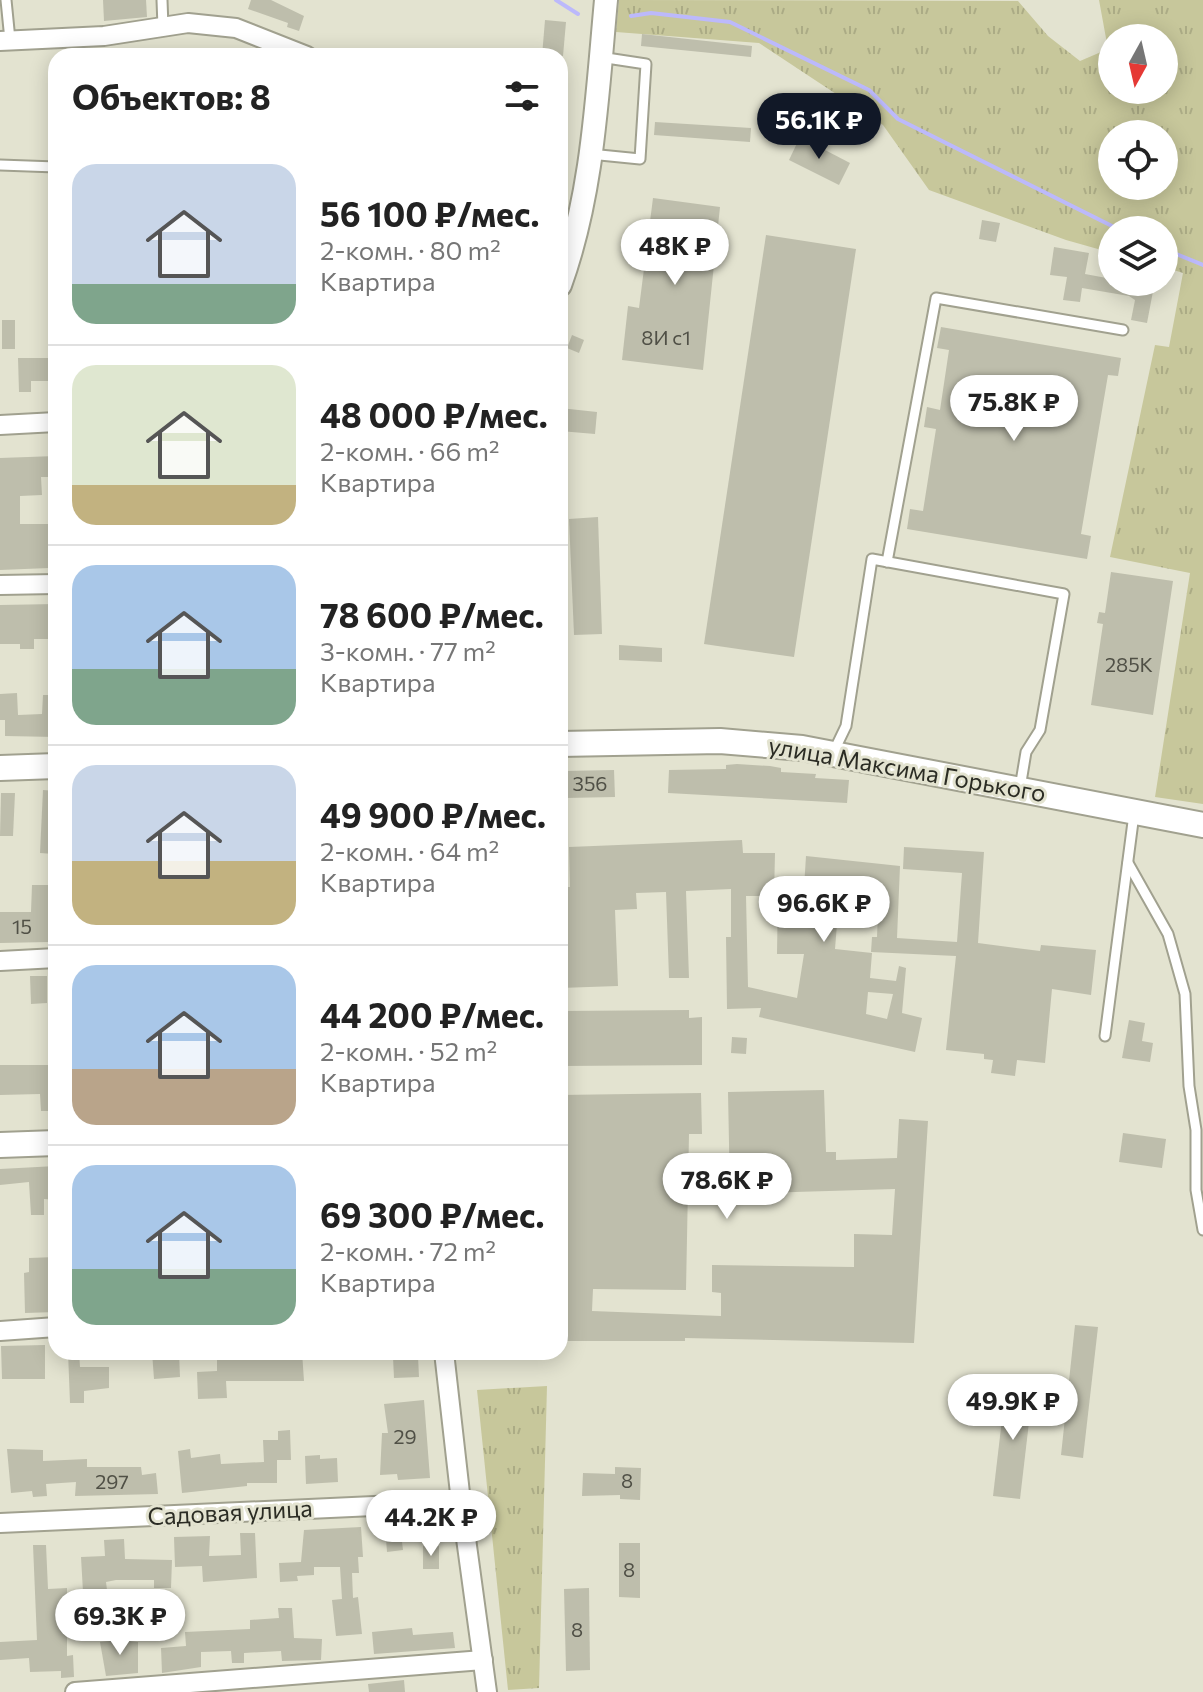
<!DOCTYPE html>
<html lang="ru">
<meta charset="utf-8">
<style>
:root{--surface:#fff;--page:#f6f6f6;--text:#222;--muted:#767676;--line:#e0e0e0;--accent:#111827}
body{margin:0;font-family:Commissioner,sans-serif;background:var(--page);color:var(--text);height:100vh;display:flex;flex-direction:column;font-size:30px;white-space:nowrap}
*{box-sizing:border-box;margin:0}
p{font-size:26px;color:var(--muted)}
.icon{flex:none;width:44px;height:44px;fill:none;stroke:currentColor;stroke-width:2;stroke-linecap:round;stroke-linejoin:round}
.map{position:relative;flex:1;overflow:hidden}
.panel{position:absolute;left:48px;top:48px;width:520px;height:1312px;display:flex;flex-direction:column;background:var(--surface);border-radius:24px;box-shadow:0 4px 20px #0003}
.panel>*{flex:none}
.needle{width:52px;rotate:188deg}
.buttons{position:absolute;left:1098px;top:24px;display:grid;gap:16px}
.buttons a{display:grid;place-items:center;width:80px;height:80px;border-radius:50%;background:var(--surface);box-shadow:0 4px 20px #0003;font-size:40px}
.price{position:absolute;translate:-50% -68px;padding:0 18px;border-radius:28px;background:#fff;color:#222;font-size:26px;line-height:52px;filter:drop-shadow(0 2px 4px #0008)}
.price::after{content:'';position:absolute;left:50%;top:48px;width:24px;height:18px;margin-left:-12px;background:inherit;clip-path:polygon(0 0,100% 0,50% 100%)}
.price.current{background:var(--accent);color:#fff}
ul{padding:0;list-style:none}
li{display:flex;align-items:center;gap:24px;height:200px;padding:0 24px}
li+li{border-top:2px solid var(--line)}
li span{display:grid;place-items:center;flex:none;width:224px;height:160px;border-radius:24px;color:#555}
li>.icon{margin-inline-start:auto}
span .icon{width:96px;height:96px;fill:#fffc;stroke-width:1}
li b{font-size:34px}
h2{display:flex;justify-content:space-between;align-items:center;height:96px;padding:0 24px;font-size:34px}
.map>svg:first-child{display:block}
</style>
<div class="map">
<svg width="1203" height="1692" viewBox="0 0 1203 1692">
<defs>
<pattern id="grass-tufts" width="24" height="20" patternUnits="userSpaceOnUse" patternTransform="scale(2)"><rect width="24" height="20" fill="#c7c79b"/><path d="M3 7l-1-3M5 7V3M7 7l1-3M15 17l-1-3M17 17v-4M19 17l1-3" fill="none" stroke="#abab85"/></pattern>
</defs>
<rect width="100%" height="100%" fill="#e3e3d0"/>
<g fill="url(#grass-tufts)" fill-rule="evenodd">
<path d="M619,0L1018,1L1048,36L1080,61L1108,49L1099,0H1203V804L1155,797L1190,573L1110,557L1155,345L1169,347L1183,273L1164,267V230H1112V253L1066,240L929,190L883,125L759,43L616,32ZM1112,38H1164V90H1112ZM1112,134H1164V186H1112Z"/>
<polygon points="547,1386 539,1688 508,1690 477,1390"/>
</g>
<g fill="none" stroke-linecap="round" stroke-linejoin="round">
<g stroke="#bcb9fb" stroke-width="4">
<polyline points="556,0 578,14"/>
<polyline points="631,16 651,13 730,22 869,90 898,119 1120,230"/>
<polyline points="1164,249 1203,265"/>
</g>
</g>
<g fill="#bebeac" fill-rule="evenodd">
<polygon points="103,0 146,0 147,17 104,21"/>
<polygon points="251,0 271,0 304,16 299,31 287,27 288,23 248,9"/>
<polygon points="545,20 566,22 563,56 542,56"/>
<polygon points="642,34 752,46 751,57 641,46"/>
<polygon points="655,122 751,128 750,142 654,135"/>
<polygon points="800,137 850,163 839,185 789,160"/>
<polygon points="653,198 720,207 703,370 622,360 628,306 639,308"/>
<polygon points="982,220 1000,223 996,242 979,239"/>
<polygon points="766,235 856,249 794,657 704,644"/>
<polygon points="1054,247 1089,253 1085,274 1112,279 1112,282 1154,286 1147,323 1131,320 1135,300 1129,296 1082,288 1080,302 1063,300 1067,277 1050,275"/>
<rect x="2" y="320" width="13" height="29"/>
<polygon points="941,327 1121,358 1118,376 1108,375 1081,534 1091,536 1087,559 907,529 910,509 923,511 936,429 924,427 927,407 940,410 949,350 937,348"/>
<polygon points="572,335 584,340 579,353 567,348"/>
<polygon points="18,358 56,358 56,381 31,381 31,392 19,392"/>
<polygon points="560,408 597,412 595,434 560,431"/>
<polygon points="56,456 56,477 41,477 42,495 20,496 20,524 56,524 56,536 48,536 49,568 0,570 0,458"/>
<polygon points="598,517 602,634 574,635 569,519"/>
<polygon points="1111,572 1173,581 1153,715 1091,705 1103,624 1097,623 1099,612 1105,613"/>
<polygon points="56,604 56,639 34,639 34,649 20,649 20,644 0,644 0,605"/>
<polygon points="619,645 662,648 662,662 619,660"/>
<polygon points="17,693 18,715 42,714 43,695 56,695 56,737 5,736 5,720 0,720 0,694"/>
<polygon points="737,764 770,766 781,768 781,772 816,774 815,778 849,780 847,803 668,793 669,770 726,769 726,765"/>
<polygon points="614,770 615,797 565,798 564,771"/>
<polygon points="43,790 56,791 54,854 40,853"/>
<polygon points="1,793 15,793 13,836 0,836"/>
<path d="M742,840L743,853H775L774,896H746L748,987L797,998L804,954H777L778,888H804L806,856L900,866L897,938L957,942L962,873L903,869L904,847L984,852L978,943L1040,951L1041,945L1096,950L1091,995L1052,989L1045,1063L1017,1060L1015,1076L991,1073L993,1060L984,1059V1054L946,1050L956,956L871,952L872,937H877L879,891L845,889L842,924H837L835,949L872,953L870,978L896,981L899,966L906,968L902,1013L922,1018L915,1052L759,1017L761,1008L727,1009L726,937H731V889L686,891L689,978H669L666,892L636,893L637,909L615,910L618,986L560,988V887H570L569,847ZM868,992L893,994L887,1019L866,1014Z"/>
<polygon points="32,885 55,885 49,942 0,943 0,912 31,912"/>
<polygon points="30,976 47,976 47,1003 31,1004"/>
<polygon points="689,1010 689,1018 702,1017 702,1065 562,1066 562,1011"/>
<polygon points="1129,1020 1145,1023 1142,1041 1153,1043 1150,1062 1122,1058"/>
<polygon points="732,1037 747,1038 746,1054 731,1053"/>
<polygon points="0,1065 51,1065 53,1111 41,1111 40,1094 0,1095"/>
<polygon points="824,1090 826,1152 836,1152 836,1160 897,1158 899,1119 928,1121 914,1343 685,1338 685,1341 560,1341 560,1095 701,1093 702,1134 689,1134 686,1290 593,1289 592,1311 721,1316 721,1293 712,1292 712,1265 854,1267 854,1234 892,1235 895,1189 730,1194 728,1092"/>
<polygon points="1123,1133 1166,1139 1162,1168 1119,1162"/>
<polygon points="56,1166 56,1200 44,1199 44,1215 31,1215 29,1182 0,1185 0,1169"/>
<polygon points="56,1257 56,1312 25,1313 24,1273 29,1272 29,1258"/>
<polygon points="1075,1325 1098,1327 1083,1458 1061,1455"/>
<polygon points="45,1345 45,1379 2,1379 1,1346"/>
<polygon points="68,1352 79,1352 80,1367 109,1367 109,1388 84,1391 84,1403 70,1403"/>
<polygon points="152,1352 179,1352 180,1377 154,1379"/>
<polygon points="217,1352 302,1352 304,1381 226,1381 227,1398 198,1399 197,1372 217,1371"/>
<polygon points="418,1356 419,1377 394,1378 393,1357"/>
<polygon points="1006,1385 1033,1388 1020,1499 993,1496"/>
<polygon points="424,1400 430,1478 398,1480 397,1474 380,1475 382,1433 388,1433 384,1404"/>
<polygon points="290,1430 291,1460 277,1460 277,1483 247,1483 247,1486 182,1493 178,1451 190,1449 191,1458 220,1454 221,1464 264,1462 263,1440 278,1440 278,1431"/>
<polygon points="7,1449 43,1450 43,1461 87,1459 87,1467 141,1467 142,1475 156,1473 158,1494 75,1496 76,1482 46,1484 47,1496 33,1497 32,1491 11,1493"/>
<polygon points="320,1455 320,1459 337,1458 338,1482 306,1484 305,1456"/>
<polygon points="615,1467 641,1468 640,1500 620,1499 620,1495 582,1496 583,1473 615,1474"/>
<polygon points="400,1525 403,1550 387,1552 385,1526"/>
<polygon points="361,1527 363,1557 358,1557 359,1573 352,1573 353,1598 358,1597 362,1634 336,1636 332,1600 342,1599 340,1567 314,1567 314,1575 297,1576 298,1581 280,1582 279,1563 301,1562 304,1530"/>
<polygon points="240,1533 255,1533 257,1578 203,1582 202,1566 175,1567 174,1537 210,1536 209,1556 241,1555"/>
<polygon points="124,1539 125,1559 172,1560 171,1588 154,1588 154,1580 116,1580 106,1582 107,1590 83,1592 81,1557 105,1556 104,1540"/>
<polygon points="619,1543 640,1543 640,1598 619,1597"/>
<polygon points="33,1545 46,1545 48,1589 67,1588 67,1656 73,1655 74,1677 61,1678 61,1671 30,1672 29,1658 0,1660 0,1642 37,1640"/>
<rect x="423" y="1546" width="16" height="23"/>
<polygon points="589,1588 590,1670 566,1671 564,1589"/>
<polygon points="278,1608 292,1608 294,1638 322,1639 321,1660 282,1661 281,1651 244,1653 244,1663 232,1663 231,1651 201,1652 201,1667 162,1673 161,1648 186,1646 185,1632 250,1629 250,1620 279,1618"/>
<polygon points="412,1628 413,1635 453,1632 455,1648 374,1654 372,1632"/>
<polygon points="119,1640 138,1642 138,1673 106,1676 100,1642"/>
<polygon points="404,1680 405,1692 369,1692 368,1684"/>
</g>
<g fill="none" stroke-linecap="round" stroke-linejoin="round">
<g stroke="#a1a18f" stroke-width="13">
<g id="service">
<polyline points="6,0 10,40"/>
<polyline points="162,0 163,27"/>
<polyline points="590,154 640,159 646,64 600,57"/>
<polyline points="0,165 56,167"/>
<polyline points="887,562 936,298 1123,330"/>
<polyline points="834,751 846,726 872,559 1064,594 1040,730 1026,752 1020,788"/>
<polyline points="1128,863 1168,934 1185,994 1189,1086 1196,1130 1196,1190 1203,1230"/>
<polyline points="1105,1036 1134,814"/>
</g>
</g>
<g stroke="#a1a18f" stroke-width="22">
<g id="minor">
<polyline points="0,41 104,36 188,23 236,28 307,56"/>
<polyline points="0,425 56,422"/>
<polyline points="0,585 56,584"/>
<polyline points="0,961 56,958"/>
<polyline points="0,1331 56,1327"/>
<polyline points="444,1352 461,1502 487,1692"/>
<polyline points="0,1523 461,1502"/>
<polyline points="75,1692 483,1660"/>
</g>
</g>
<g stroke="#a1a18f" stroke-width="26">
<path id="tertiary" d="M560,285C593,194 597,96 606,0"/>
</g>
<g stroke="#a1a18f" stroke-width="28">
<g id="secondary">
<polyline points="560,744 720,741 802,748 1203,825"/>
<polyline points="0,768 56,766"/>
<polyline points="0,1145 56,1143"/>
</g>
</g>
<use href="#service" stroke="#fff" stroke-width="9"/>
<use href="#minor" stroke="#fff" stroke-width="18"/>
<use href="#tertiary" stroke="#fff" stroke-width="22"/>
<use href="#secondary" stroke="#fff" stroke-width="24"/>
</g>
<g text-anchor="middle" stroke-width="6" stroke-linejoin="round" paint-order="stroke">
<g font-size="20" fill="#505046">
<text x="666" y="345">8И с1</text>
<text x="1129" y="672">285К</text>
<text x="590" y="791">356</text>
<text x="22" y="934">15</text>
<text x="405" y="1444">29</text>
<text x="627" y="1488">8</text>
<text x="112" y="1489">297</text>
<text x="629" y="1577">8</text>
<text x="577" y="1637">8</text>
</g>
<g font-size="24" fill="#2b2c24" stroke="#e3e3d0">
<text transform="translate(907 770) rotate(10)" y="8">улица Максима Горького</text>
<text transform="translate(230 1513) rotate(-3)" y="8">Садовая улица</text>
</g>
</g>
</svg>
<div class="buttons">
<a><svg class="needle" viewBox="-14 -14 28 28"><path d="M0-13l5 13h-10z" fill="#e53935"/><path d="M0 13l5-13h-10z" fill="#767676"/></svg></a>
<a><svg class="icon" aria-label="locate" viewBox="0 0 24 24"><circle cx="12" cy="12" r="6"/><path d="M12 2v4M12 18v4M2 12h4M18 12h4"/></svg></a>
<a><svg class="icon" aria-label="layers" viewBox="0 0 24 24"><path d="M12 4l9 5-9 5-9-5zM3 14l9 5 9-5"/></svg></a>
</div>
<b class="price current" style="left:819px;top:161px">56.1K ₽</b>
<b class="price" style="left:675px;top:287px">48K ₽</b>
<b class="price" style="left:1014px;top:443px">75.8K ₽</b>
<b class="price" style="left:824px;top:944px">96.6K ₽</b>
<b class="price" style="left:727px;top:1221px">78.6K ₽</b>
<b class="price" style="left:1013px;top:1442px">49.9K ₽</b>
<b class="price" style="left:431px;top:1558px">44.2K ₽</b>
<b class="price" style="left:120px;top:1657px">69.3K ₽</b>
<section class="panel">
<h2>Объектов: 8<svg class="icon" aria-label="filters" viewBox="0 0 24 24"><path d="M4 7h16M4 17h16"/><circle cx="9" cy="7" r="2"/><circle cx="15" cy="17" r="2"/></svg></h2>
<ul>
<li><span style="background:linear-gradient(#c9d6e8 75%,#7fa58c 0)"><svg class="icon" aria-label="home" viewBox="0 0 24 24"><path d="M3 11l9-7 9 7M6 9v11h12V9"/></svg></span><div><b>56 100 ₽/мес.</b><p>2-комн. · 80 m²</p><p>Квартира</p></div></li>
<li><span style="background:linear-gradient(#dfe7d0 75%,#c2b280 0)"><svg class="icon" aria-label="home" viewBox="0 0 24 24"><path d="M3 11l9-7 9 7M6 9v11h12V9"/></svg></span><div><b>48 000 ₽/мес.</b><p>2-комн. · 66 m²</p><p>Квартира</p></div></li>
<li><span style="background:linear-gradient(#a9c7e8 65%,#7fa58c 0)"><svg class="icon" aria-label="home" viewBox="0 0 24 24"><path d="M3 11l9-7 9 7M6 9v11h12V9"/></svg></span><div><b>78 600 ₽/мес.</b><p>3-комн. · 77 m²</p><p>Квартира</p></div></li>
<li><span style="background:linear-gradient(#c9d6e8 60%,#c2b280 0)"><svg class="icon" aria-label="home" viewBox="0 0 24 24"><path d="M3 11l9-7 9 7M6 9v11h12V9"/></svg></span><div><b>49 900 ₽/мес.</b><p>2-комн. · 64 m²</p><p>Квартира</p></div></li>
<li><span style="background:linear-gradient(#a9c7e8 65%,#b9a48a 0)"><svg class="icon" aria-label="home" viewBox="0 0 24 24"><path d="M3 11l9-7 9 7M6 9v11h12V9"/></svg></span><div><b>44 200 ₽/мес.</b><p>2-комн. · 52 m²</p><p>Квартира</p></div></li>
<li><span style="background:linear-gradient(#a9c7e8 65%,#7fa58c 0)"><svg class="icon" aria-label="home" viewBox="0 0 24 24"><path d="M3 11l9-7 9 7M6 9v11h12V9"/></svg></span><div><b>69 300 ₽/мес.</b><p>2-комн. · 72 m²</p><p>Квартира</p></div></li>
</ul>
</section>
</div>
